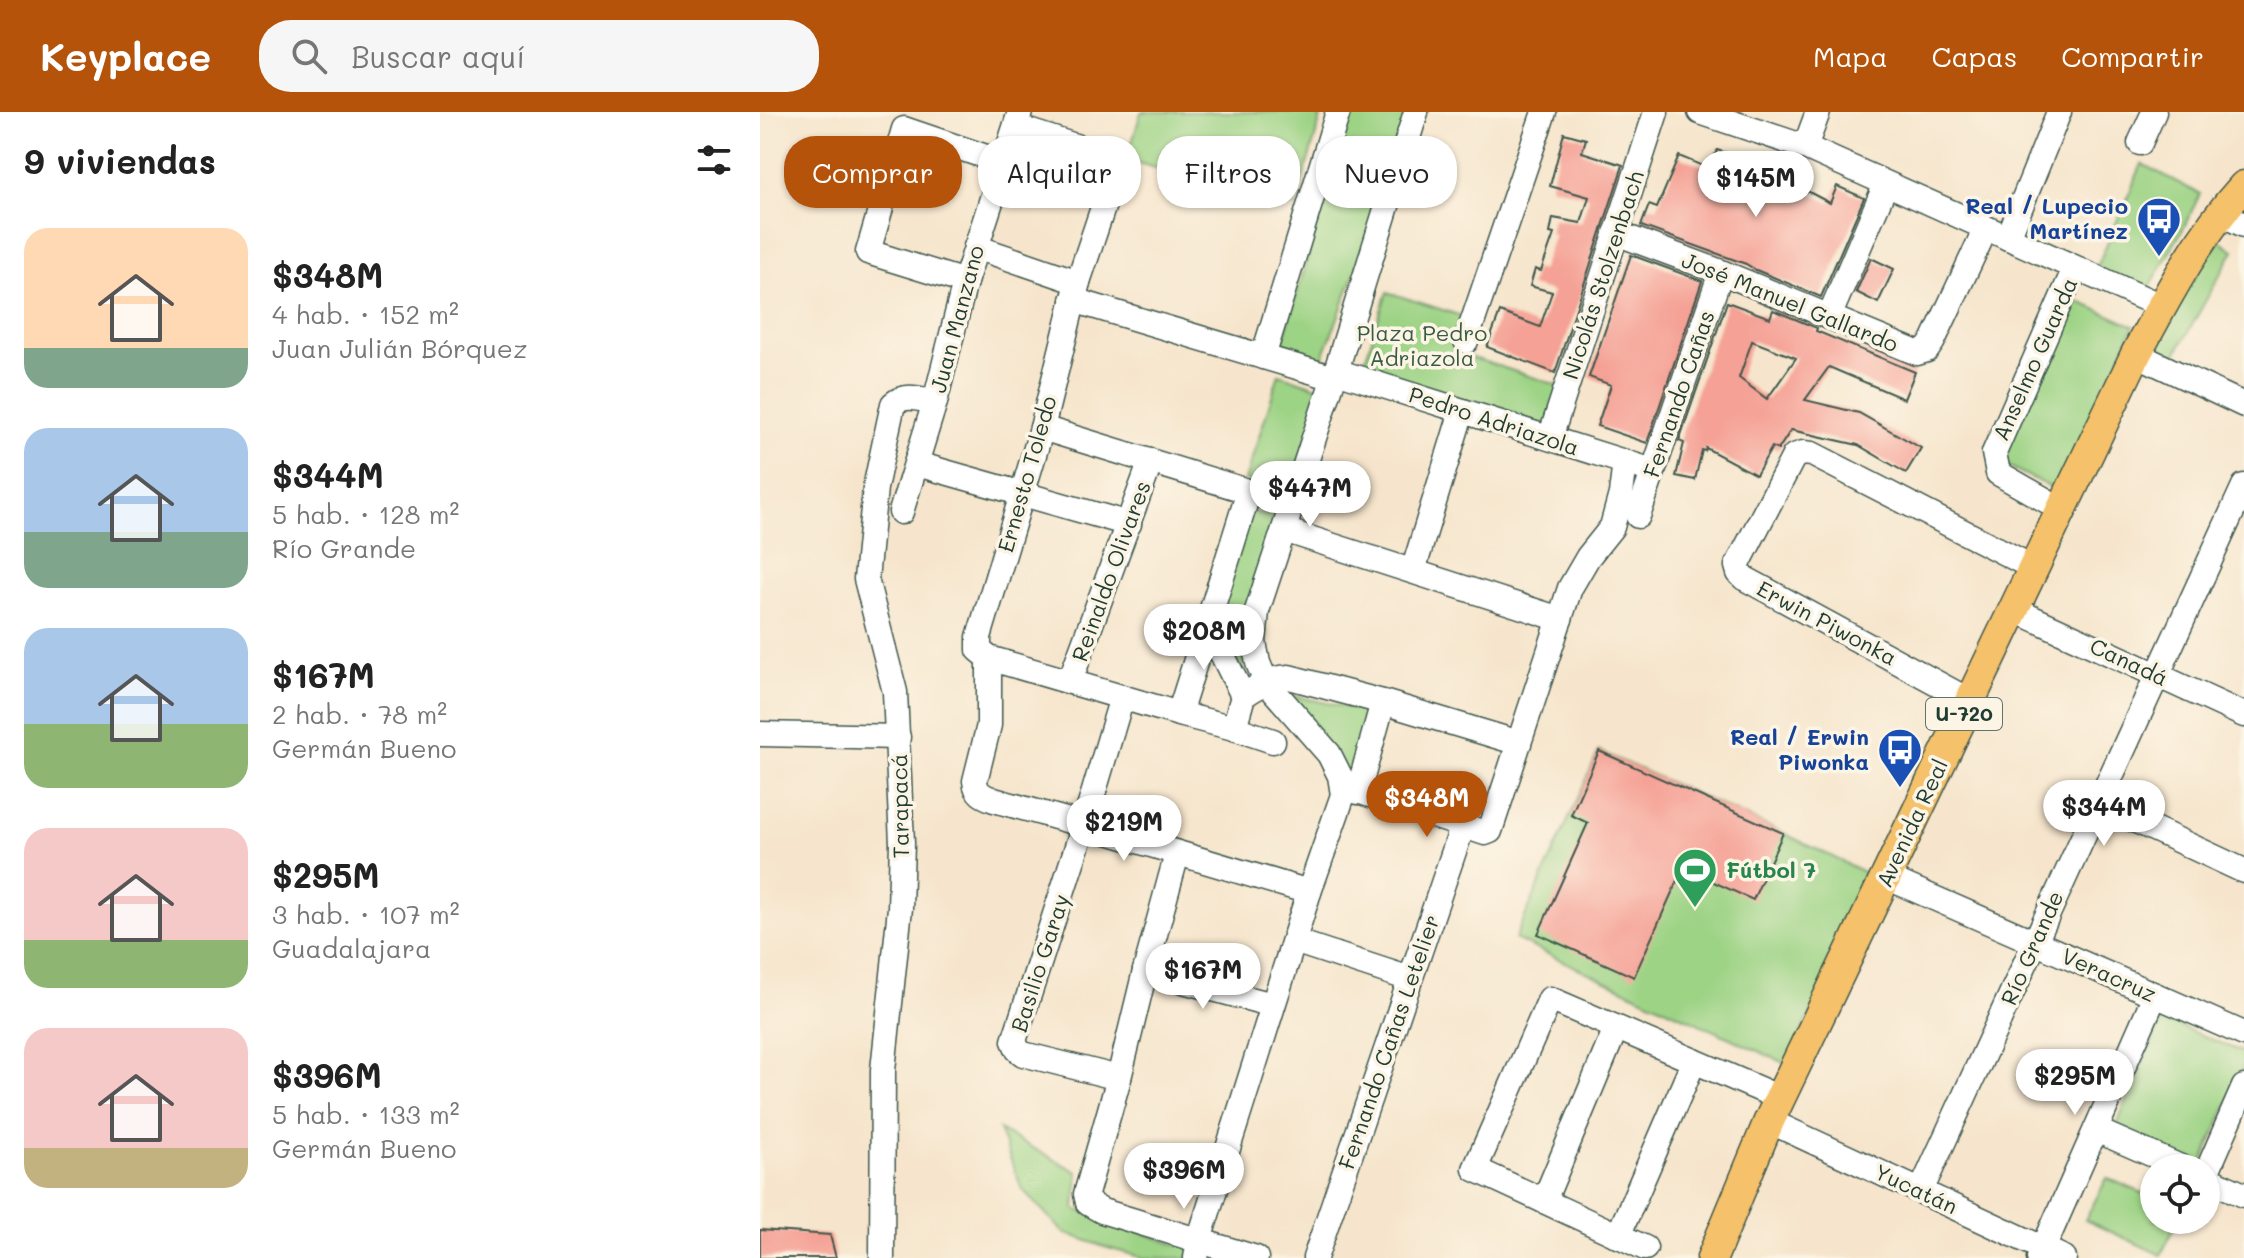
<!DOCTYPE html>
<html lang="es">
<meta charset="utf-8">
<style>
:root{--surface:#fff;--page:#f6f6f6;--text:#222;--muted:#767676;--accent:#b45309}
body{margin:0;font-family:Mali,sans-serif;background:var(--page);color:var(--text);height:100vh;display:flex;flex-direction:column;font-size:30px;white-space:nowrap}
*{box-sizing:border-box;margin:0}
p{font-size:26px;color:var(--muted)}
.icon{flex:none;width:44px;height:44px;fill:none;stroke:currentColor;stroke-width:2;stroke-linecap:round;stroke-linejoin:round}
.map{position:relative;flex:1;overflow:hidden}
.panel{display:flex;flex-direction:column;background:var(--surface);width:760px}
.panel>*{flex:none}
.banner{position:absolute;left:24px;top:24px;width:760px;height:72px;display:flex;gap:16px}
.fabs{position:absolute;left:1380px;top:1042px;display:grid;gap:16px}
.fabs a{display:grid;place-items:center;width:80px;height:80px;border-radius:50%;background:var(--surface);box-shadow:0 2px 6px #0004;font-size:40px}
.price{position:absolute;translate:-50% -68px;padding:0 18px;border-radius:28px;background:#fff;color:#222;font-size:26px;line-height:52px;filter:drop-shadow(0 2px 4px #0008)}
.price::after{content:'';position:absolute;left:50%;top:48px;width:24px;height:18px;margin-left:-12px;background:inherit;clip-path:polygon(0 0,100% 0,50% 100%)}
.price.selected{background:var(--accent);color:#fff}
ul{padding:0;list-style:none}
li{display:flex;align-items:center;gap:24px;height:200px;padding:0 24px}
li span{display:grid;place-items:center;flex:none;width:224px;height:160px;border-radius:24px;color:#555}
li>.icon{margin-inline-start:auto}
span .icon{width:96px;height:96px;fill:#fffc;stroke-width:1}
li b{font-size:34px}
h2{display:flex;justify-content:space-between;align-items:center;height:96px;padding:0 24px;font-size:34px}
.chip{padding:0 28px;border-radius:32px;background:var(--surface);box-shadow:0 2px 6px #0004;font-size:28px;line-height:72px}
.chip.selected{background:var(--accent);color:#fff}
header{display:flex;align-items:center;gap:48px;box-sizing:border-box;height:112px;padding:0 40px;background:var(--accent);color:#fff}
header strong{font-size:38px}
nav{display:flex;gap:44px;margin-inline-start:auto;font-size:28px}
.search{width:560px;height:72px;background:var(--page);display:flex;align-items:center;gap:20px;box-sizing:border-box;padding:0 28px;border-radius:32px;color:var(--muted);font-size:30px}
main{display:flex;flex:1;min-height:0}
.map>svg:first-child{display:block}
</style>
<header>
<strong>Keyplace</strong>
<div class="search"><svg class="icon" aria-label="search" viewBox="0 0 24 24"><circle cx="10" cy="10" r="6"/><path d="M15 15l6 6"/></svg>Buscar aquí</div>
<nav><a>Mapa</a><a>Capas</a><a>Compartir</a></nav>
</header>
<main>
<section class="panel">
<h2>9 viviendas<svg class="icon" aria-label="filters" viewBox="0 0 24 24"><path d="M4 7h16M4 17h16"/><circle cx="9" cy="7" r="2"/><circle cx="15" cy="17" r="2"/></svg></h2>
<ul>
<li><span style="background:linear-gradient(#ffd9b3 75%,#7fa58c 0)"><svg class="icon" aria-label="home" viewBox="0 0 24 24"><path d="M3 11l9-7 9 7M6 9v11h12V9"/></svg></span><div><b>$348M</b><p>4 hab. · 152 m²</p><p>Juan Julián Bórquez</p></div></li>
<li><span style="background:linear-gradient(#a9c7e8 65%,#7fa58c 0)"><svg class="icon" aria-label="home" viewBox="0 0 24 24"><path d="M3 11l9-7 9 7M6 9v11h12V9"/></svg></span><div><b>$344M</b><p>5 hab. · 128 m²</p><p>Río Grande</p></div></li>
<li><span style="background:linear-gradient(#a9c7e8 60%,#8fb573 0)"><svg class="icon" aria-label="home" viewBox="0 0 24 24"><path d="M3 11l9-7 9 7M6 9v11h12V9"/></svg></span><div><b>$167M</b><p>2 hab. · 78 m²</p><p>Germán Bueno</p></div></li>
<li><span style="background:linear-gradient(#f6c9c9 70%,#8fb573 0)"><svg class="icon" aria-label="home" viewBox="0 0 24 24"><path d="M3 11l9-7 9 7M6 9v11h12V9"/></svg></span><div><b>$295M</b><p>3 hab. · 107 m²</p><p>Guadalajara</p></div></li>
<li><span style="background:linear-gradient(#f6c9c9 75%,#c2b280 0)"><svg class="icon" aria-label="home" viewBox="0 0 24 24"><path d="M3 11l9-7 9 7M6 9v11h12V9"/></svg></span><div><b>$396M</b><p>5 hab. · 133 m²</p><p>Germán Bueno</p></div></li>
</ul>
</section>
<div class="map">
<svg width="1484" height="1146" viewBox="0 0 1484 1146">
<rect width="100%" height="100%" fill="#fcf5e5"/>
<filter id="ink" filterUnits="userSpaceOnUse"><feTurbulence type="fractalNoise" baseFrequency=".0125" numOctaves="2"/><feDisplacementMap in="SourceGraphic" scale="16" xChannelSelector="R" yChannelSelector="G"/><feConvolveMatrix kernelMatrix="1 2 1 2 8 2 1 2 1" color-interpolation-filters="sRGB"/></filter>
<filter id="wash" filterUnits="userSpaceOnUse"><feTurbulence type="fractalNoise" baseFrequency=".006" numOctaves="4" result="noise"/><feDisplacementMap in="SourceGraphic" scale="32" xChannelSelector="R" yChannelSelector="G"/><feGaussianBlur stdDeviation="1.8" result="paint"/><feColorMatrix in="noise" values="0 0 0 0 0 0 0 0 0 0 0 0 0 0 0 0 0 1.4 0 .05"/><feComposite in="paint" operator="in"/></filter>
<g filter="url(#wash)">
<rect width="100%" height="100%" fill="#f6e5cc"/>
<g fill="#9dd385" stroke="#5e885c" stroke-width="2">
<polygon points="381,0 545,0 561,5 535,95 367,48"/>
<polygon points="591,0 656,0 561,250 520,239"/>
<polygon points="1382,52 1440,82 1424,115 1387,180 1336,157"/>
<polygon points="1453,124 1474,138 1413,247 1387,233"/>
<polygon points="627,180 717,209 719,204 707,244 800,274 786,317 602,257"/>
<polygon points="1308,185 1374,214 1299,380 1240,350"/>
<polygon points="519,262 563,277 529,382 485,368"/>
<polygon points="488,398 517,406 481,523 483,561 454,513"/>
<polygon points="521,581 613,601 591,672"/>
<polygon points="839,639 1023,721 1116,766 1026,952 755,827"/>
<polygon points="1402,907 1484,941 1484,953 1441,1054 1355,1017"/>
<polygon points="239,1018 318,1060 315,1097 414,1132 431,1133 429,1146 385,1146 344,1135 303,1120 262,1077"/>
<polygon points="1347,1066 1394,1086 1394,1108 1418,1108 1401,1143 1325,1108"/>
</g>
<g id="blocks">
<g fill="#f5a195" fill-rule="evenodd">
<polygon points="804,21 826,27 822,40 863,53 795,261 727,235 740,200 780,215 792,180 770,174 775,157 781,159 794,122 790,121 793,106 821,111 829,85 790,74"/>
<polygon points="957,38 1017,57 1016,59 1045,72 1043,77 1070,91 1077,74 1104,86 1061,185 996,158 986,152 881,114 889,93 897,96 919,44 950,57"/>
<polygon points="871,143 942,169 887,331 837,314 851,273 829,265"/>
<polygon points="1111,146 1134,157 1118,191 1096,180"/>
<path d="M967,190L1010,206L1013,198L1057,216L1056,219L1155,260L1144,287L1069,255L1045,288L1099,301L1161,336L1146,361L1098,333L1031,318L1018,338L1012,335L996,363L946,336L945,339L942,338L935,368L916,364L924,331L919,329ZM992,229L1036,246L1007,287L979,266Z"/>
<polygon points="839,639 1023,721 993,788 923,756 874,865 778,822 828,711 811,703"/>
<polygon points="0,1118 70,1123 76,1146 0,1146"/>
</g>
</g>
</g>
<g filter="url(#ink)">
<use href="#blocks" fill-opacity="0" stroke="#3f564b" stroke-width="2"/>
<g fill="none" stroke-linecap="round" stroke-linejoin="round">
<g stroke="#3f564b" stroke-width="27">
<g id="minor">
<polyline points="940,0 1045,35 1401,194"/>
<polyline points="256,15 359,48 318,170 282,316 219,525 219,538 229,546 419,602 474,616 513,629"/>
<polyline points="1380,31 1394,0"/>
<polyline points="1045,35 1058,0"/>
<polyline points="1459,101 1484,113"/>
<polyline points="856,121 961,160 1157,241 1167,238 1173,229 1226,116"/>
<polyline points="1248,126 1299,0"/>
<polyline points="216,135 318,170"/>
<polyline points="205,170 108,140 144,17 244,51"/>
<polyline points="313,188 574,266"/>
<polyline points="1069,205 1126,72"/>
<polyline points="706,229 784,0"/>
<polyline points="1376,242 1484,293"/>
<polyline points="503,245 578,0"/>
<polyline points="576,259 893,359"/>
<polyline points="282,316 533,393"/>
<polyline points="790,326 896,0"/>
<polyline points="157,352 369,412"/>
<polyline points="1301,397 1238,361 1234,341 1315,156"/>
<polyline points="141,400 175,290 205,170 260,0"/>
<polyline points="878,404 961,160"/>
<polyline points="524,418 800,507"/>
<polyline points="653,459 702,299"/>
<polyline points="1253,497 1484,603"/>
<polyline points="448,514 483,584"/>
<path d="M229,546V613L215,669C216,681 223,684 234,688L324,713L549,780"/>
<polyline points="310,569 391,349"/>
<polyline points="1210,589 984,466 979,461 977,454 1034,344 1043,341 1052,342 1272,455"/>
<polyline points="419,602 489,379"/>
<path d="M474,616L483,584C498,574 510,566 529,565L623,590L759,631"/>
<polyline points="0,622 138,625"/>
<polyline points="583,674 725,721 730,719 810,476 828,445 852,415 861,382 865,350"/>
<polyline points="598,680 623,590"/>
<polyline points="1338,691 1484,759"/>
<polyline points="417,742 385,859 359,966 326,1082 328,1091 342,1099 496,1146"/>
<polyline points="1126,765 1484,922"/>
<polyline points="534,829 650,867"/>
<polyline points="385,859 513,893"/>
<polyline points="359,966 263,942 258,938 254,929 324,713 362,585"/>
<polyline points="1009,1009 1304,1146"/>
<polyline points="1336,1018 1423,1056"/>
<polyline points="1446,1062 1484,975"/>
<polyline points="1446,1066 1484,1083"/>
<polyline points="1161,1079 1484,374"/>
<polyline points="784,1089 856,916"/>
<polyline points="858,1124 934,949"/>
<polyline points="885,1136 715,1057 790,887 1020,986"/>
<path d="M122,1146L123,958L140,796L142,731L135,580L106,467L115,376L133,292C145,281 160,287 175,290"/>
<polyline points="436,1146 439,1128 549,780 583,683 580,664 569,642 506,570 498,551 494,530 497,499 576,259 656,0"/>
<polyline points="555,1146 703,713"/>
<polyline points="1279,1146 1395,883"/>
</g>
</g>
<g stroke="#3f564b" stroke-width="33">
<path id="major" d="M952,1146L1009,1009L1376,242C1407,184 1439,123 1484,74"/>
</g>
<use href="#minor" stroke="#fff" stroke-width="24"/>
<use href="#major" stroke="#f5c16b" stroke-width="30"/>
</g>
</g>
<defs>
<g id="bus-pin" transform="scale(2.3)"><path d="M0 17L-7.5 6A9.5 9.5 0 1 1 7.5 6Z" fill="#1a4fb4" stroke="#fcf5e5"/><path d="M-5-6H5V4H4V6H2V4H-2V6H-4V4H-5ZM-3.5-4V0h7V-4ZM-3.5 1.2v1.5H-2V1.2ZM2 1.2v1.5H3.5V1.2Z" fill="#fff"/></g>
<g id="stadium-pin" transform="scale(2.3)"><path d="M0 17L-7.5 6A9.5 9.5 0 1 1 7.5 6Z" fill="#2e9e5b" stroke="#fcf5e5"/><path d="M0-5a6.5 5 0 1 0 0 10a6.5 5 0 1 0 0-10ZM-3.5-1.8h7v3.6h-7Z" fill="#fff"/></g>
</defs>
<g fill-rule="evenodd">
<use href="#bus-pin" x="1399" y="107"/>
<use href="#bus-pin" x="1140" y="638"/>
<use href="#stadium-pin" x="935" y="758"/>
</g>
<g text-anchor="middle" stroke-width="7" stroke-linejoin="round" paint-order="stroke">
<rect fill="#fcf5e5" stroke="#617469" stroke-width="2" x="1166" y="586" width="76" height="32" rx="6"/>
<g font-size="20" font-weight="bold" fill="#1f3d34">
<text x="1204" y="609">U-720</text>
</g>
<g font-size="22" font-weight="bold" fill="#164399" stroke="#fcf5e5" text-anchor="end">
<text x="1368" y="102">Real / Lupecio<tspan x="1368" dy="25">Martínez</tspan></text>
<text x="1109" y="633">Real / Erwin<tspan x="1109" dy="25">Piwonka</tspan></text>
</g>
<g font-size="22" fill="#1f3d34" stroke="#fcf5e5">
<text transform="translate(843 163) rotate(-72)" y="8">Nicolás Stolzenbach</text>
<text transform="translate(1030 190) rotate(22)" y="8">José Manuel Gallardo</text>
<text transform="translate(197 207) rotate(-75)" y="8">Juan Manzano</text>
<text transform="translate(1275 247) rotate(-66)" y="8">Anselmo Guarda</text>
<text transform="translate(919 282) rotate(-71)" y="8">Fernando Cañas</text>
<text transform="translate(734 309) rotate(18)" y="8">Pedro Adriazola</text>
<text transform="translate(267 362) rotate(-74)" y="8">Ernesto Toledo</text>
<text transform="translate(351 459) rotate(-70)" y="8">Reinaldo Olivares</text>
<text transform="translate(1067 511) rotate(28)" y="8">Erwin Piwonka</text>
<text transform="translate(1369 550) rotate(25)" y="8">Canadá</text>
<text transform="translate(140 694) rotate(-91)" y="8">Tarapacá</text>
<text transform="translate(1152 711) rotate(-65)" y="8">Avenida Real</text>
<text transform="translate(1272 836) rotate(-66)" y="8">Río Grande</text>
<text transform="translate(280 851) rotate(-72)" y="8">Basilio Garay</text>
<text transform="translate(1349 863) rotate(24)" y="8">Veracruz</text>
<text transform="translate(629 930) rotate(-71)" y="8">Fernando Cañas Letelier</text>
<text transform="translate(1156 1077) rotate(25)" y="8">Yucatán</text>
</g>
<g font-size="22" fill="#385b44" stroke="#fcf5e5">
<text x="662" y="229">Plaza Pedro<tspan x="662" dy="25">Adriazola</tspan></text>
</g>
<g font-size="22" font-weight="bold" fill="#27864d" stroke="#fcf5e5" text-anchor="start">
<text x="966" y="766">Fútbol 7</text>
</g>
</g>
</svg>
<div class="fabs">
<a><svg class="icon" aria-label="locate" viewBox="0 0 24 24"><circle cx="12" cy="12" r="6"/><path d="M12 2v4M12 18v4M2 12h4M18 12h4"/></svg></a>
</div>
<b class="price" style="left:996px;top:107px">$145M</b>
<b class="price" style="left:550px;top:417px">$447M</b>
<b class="price" style="left:444px;top:560px">$208M</b>
<b class="price selected" style="left:667px;top:727px">$348M</b>
<b class="price" style="left:1344px;top:736px">$344M</b>
<b class="price" style="left:364px;top:751px">$219M</b>
<b class="price" style="left:443px;top:899px">$167M</b>
<b class="price" style="left:1315px;top:1005px">$295M</b>
<b class="price" style="left:424px;top:1099px">$396M</b>
<div class="banner">
<a class="chip selected">Comprar</a>
<a class="chip">Alquilar</a>
<a class="chip">Filtros</a>
<a class="chip">Nuevo</a>
</div>
</div>
</main>
